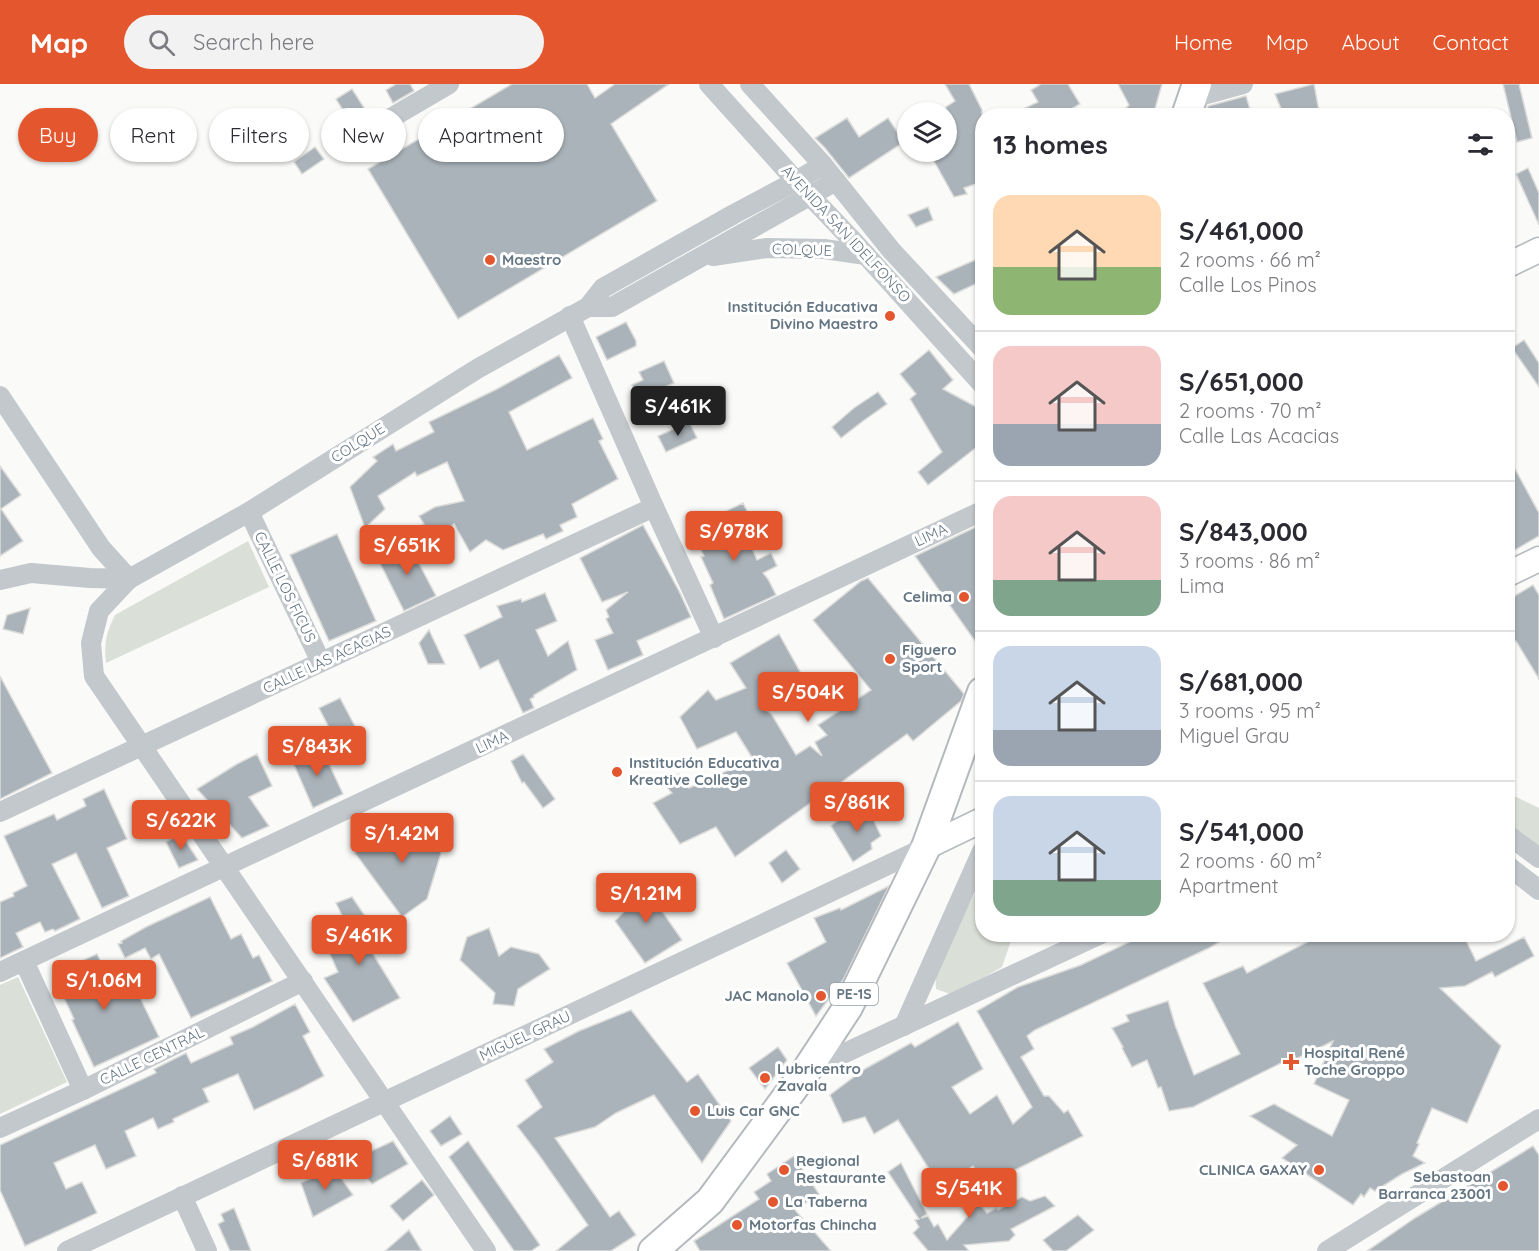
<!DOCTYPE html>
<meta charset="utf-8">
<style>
:root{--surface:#fff;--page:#f2f2f3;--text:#2b2b33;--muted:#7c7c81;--line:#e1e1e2;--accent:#e4572e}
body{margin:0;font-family:Quicksand,sans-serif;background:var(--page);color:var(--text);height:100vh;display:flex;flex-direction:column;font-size:22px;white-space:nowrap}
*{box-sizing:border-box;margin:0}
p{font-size:20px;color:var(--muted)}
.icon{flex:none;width:33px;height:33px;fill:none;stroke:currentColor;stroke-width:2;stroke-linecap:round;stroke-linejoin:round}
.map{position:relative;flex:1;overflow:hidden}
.side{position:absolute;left:975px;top:24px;width:540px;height:834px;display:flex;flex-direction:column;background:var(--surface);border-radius:24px;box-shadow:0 2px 4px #0004}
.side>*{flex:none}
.hud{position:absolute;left:18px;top:24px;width:570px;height:54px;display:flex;gap:12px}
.controls{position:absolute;left:897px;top:18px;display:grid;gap:12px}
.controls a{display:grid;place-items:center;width:60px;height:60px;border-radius:50%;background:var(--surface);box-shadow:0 2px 4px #0004;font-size:30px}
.price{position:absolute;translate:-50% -51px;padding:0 14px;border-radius:6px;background:var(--accent);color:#fff;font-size:20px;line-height:39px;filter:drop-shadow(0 2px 3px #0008)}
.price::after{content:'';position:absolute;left:50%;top:36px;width:18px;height:14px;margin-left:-9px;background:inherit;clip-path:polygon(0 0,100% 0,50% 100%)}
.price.selected{background:#222;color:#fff}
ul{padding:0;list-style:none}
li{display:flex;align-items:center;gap:18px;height:150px;padding:0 18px}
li+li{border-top:2px solid var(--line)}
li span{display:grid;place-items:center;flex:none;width:168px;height:120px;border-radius:18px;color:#555}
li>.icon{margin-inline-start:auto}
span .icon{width:72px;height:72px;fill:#fffc;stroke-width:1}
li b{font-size:26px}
h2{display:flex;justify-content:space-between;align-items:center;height:72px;padding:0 18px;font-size:26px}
.chip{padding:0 21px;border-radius:27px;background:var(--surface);box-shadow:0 2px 4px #0004;font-size:21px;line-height:54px}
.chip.selected{background:var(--accent);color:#fff}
header{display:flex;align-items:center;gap:36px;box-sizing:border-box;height:84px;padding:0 30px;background:var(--accent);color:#fff}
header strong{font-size:28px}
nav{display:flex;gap:33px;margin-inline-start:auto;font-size:21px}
.search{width:420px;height:54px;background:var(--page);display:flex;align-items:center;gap:15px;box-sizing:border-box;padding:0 21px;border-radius:33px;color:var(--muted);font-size:22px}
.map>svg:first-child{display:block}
</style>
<header>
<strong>Map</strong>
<div class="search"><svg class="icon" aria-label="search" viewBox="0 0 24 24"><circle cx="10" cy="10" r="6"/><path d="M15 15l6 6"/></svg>Search here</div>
<nav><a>Home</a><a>Map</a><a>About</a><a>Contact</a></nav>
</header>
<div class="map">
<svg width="1539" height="1167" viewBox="0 0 1539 1167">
<rect width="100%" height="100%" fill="#fafaf8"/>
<g fill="#dadfd7">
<path d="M248,457L269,503L106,579C104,559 106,549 115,531Z"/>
<polygon points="1508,709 1539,724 1539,768 1508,744"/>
<polygon points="979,802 982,803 982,850 1013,851 1002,883 953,911 936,905 935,882"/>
<polygon points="18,893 67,998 0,1030 0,901"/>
</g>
<g fill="#aab3b9" stroke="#dcdcda" stroke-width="1.5">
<polygon points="396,0 410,0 414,7 393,19 386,6"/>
<polygon points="512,0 587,0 595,14 615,0 669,0 611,40 657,117 458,235 368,85"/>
<polygon points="945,0 969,0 982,26 982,98 964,104 967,110 954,113 929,68 946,68 946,23 955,17"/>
<polygon points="1041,0 1068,0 1080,20 1059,32 1008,32 1038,18 1031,6"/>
<polygon points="1118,0 1162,0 1153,32 1118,32 1129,21"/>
<polygon points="1314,0 1320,32 1284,32 1275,10"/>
<polygon points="1503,0 1519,0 1532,54 1517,58"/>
<polygon points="352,5 370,33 357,42 355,49 342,57 331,40 346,31 336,15"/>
<polygon points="1246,12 1252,32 1205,32 1208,22"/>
<polygon points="847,34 859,53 888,34 904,58 849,94 825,64 815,54"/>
<polygon points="315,63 324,75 302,90 294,78"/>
<polygon points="1528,84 1539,109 1539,141 1516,90"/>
<polygon points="928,123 933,136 916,143 908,131"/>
<polygon points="982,173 982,197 954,210 936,193"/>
<polygon points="626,238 636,257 636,262 607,276 596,253"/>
<polygon points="1524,256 1539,279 1539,303 1512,264"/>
<polygon points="929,266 953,296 943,305 982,326 982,359 928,401 918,388 942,368 910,315 916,310 900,290"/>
<polygon points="559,271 572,294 509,328 527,366 593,334 603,355 599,357 618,395 572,420 577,433 560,441 563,447 546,455 543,450 503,466 486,456 470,468 454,440 437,454 415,445 424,440 419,432 435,423 464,417 447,378 417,392 415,388 378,412 385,425 365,444 350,403 377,377 373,373 393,360 396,367 434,348 429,338 497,305"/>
<polygon points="664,277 674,299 638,315 632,301 643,296 639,288"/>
<polygon points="878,308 887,320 863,337 841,354 832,343 854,324"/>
<polygon points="689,338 697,354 666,368 658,352"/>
<polygon points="1508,372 1539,429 1539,452 1508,470"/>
<polygon points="0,382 21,411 1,425 23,457 0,472"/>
<polygon points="743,419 752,437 742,441 757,476 771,469 777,482 763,489 768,495 776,511 724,535 710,501 713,499 701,473 704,472 691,444"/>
<polygon points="982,440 982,567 915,472"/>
<polygon points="643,441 679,507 691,533 637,557 643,571 608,586 595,556 613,549 606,535 609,533 606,526 628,508 602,518 580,474"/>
<polygon points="337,450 376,537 329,557 290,471"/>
<polygon points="404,451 436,512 404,527 379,477 397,469 394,457"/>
<polygon points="868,494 964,610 961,617 913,657 907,650 828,708 827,707 735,773 716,743 680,760 653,719 672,709 663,699 679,690 689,704 753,675 736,648 697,665 680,633 708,606 716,616 746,604 730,579 779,550 803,593 798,599 805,611 794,620 786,606 761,622 772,631 796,671 810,662 822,672 815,658 827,651 818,641 871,606 813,536 861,497"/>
<polygon points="1533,501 1539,511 1539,595 1516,557 1508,562 1508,516"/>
<polygon points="545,509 557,537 536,546 548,572 568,557 577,586 534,611 534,613 530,615 534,624 523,629 498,576 480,585 464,551 502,533 497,522 521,515 522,518"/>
<polygon points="30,524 23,550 3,545 7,531"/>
<polygon points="429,546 445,580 428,580 419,559"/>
<polygon points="0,592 52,689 0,715"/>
<polygon points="340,614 358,648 337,659 319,624"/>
<polygon points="321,663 343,710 313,724 292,676"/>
<polygon points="257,670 272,702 249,713 269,742 242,754 197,705 237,680"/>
<polygon points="523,670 555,715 543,724 524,698 522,699 511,677"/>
<polygon points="104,705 127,755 107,764 129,812 102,824 76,769 52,780 80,835 55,847 53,845 45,848 40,838 16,849 23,863 0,874 0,818 14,812 13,809 27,802 4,752 54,730 57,736 86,722 83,715"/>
<polygon points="855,723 870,729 881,752 871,759 872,765 853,778 831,742"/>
<polygon points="391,732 405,750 419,739 441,769 427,815 402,833 355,769 379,751 374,745"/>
<polygon points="181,750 198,776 179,784 166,758"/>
<polygon points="786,766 800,785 782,799 769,779"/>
<polygon points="641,797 682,856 645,879 615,837 626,826 618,813"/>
<polygon points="889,802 843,896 816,932 787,879 826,858 814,834 840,824 841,826"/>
<polygon points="210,813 231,855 241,850 253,874 259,871 272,897 191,934 159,870 151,875 145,864 125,874 118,860 122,859 121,857 146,843"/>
<polygon points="352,813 387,864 373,870 400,914 353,938 324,894 338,888 327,863 352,852 336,819"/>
<polygon points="489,844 499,872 511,863 539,870 550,885 518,905 514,922 493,920 495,909 460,876 467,853"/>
<polygon points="1146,850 1233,850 1209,864 1035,946 1027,952 1034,965 1021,973 1044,1012 1049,1012 1064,1029 1068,1026 1083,1052 1017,1085 984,1099 973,1082 941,1104 898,1036 874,1050 865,1033 843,1039 830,1011 863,986 911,959 915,963 958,938 983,985 952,1003 970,1030 997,1011 1013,1040 1032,1023 977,927 1018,903 1081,881"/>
<polygon points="1323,850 1463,850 1476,877 1524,853 1534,872 1495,893 1492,888 1465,902 1440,904 1501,962 1467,1039 1432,1024 1417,1059 1419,1060 1413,1072 1425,1079 1402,1090 1375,1107 1370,1104 1364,1113 1361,1110 1353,1121 1282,1074 1297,1061 1250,1032 1274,1020 1332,1052 1349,1016 1314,1000 1333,957 1296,975 1295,972 1193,1023 1169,1027 1161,1003 1158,1004 1147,976 1132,983 1122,964 1123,963 1112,944 1129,937 1126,931 1168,917 1175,941 1194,991 1240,970 1203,899 1243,882 1247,889"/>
<polygon points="97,870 113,903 131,895 159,953 94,983 72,936 74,935 53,890"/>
<polygon points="295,920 310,948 303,952 324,992 297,1006 254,1026 238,990 203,1005 209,1018 173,1035 174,1038 158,1045 153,1034 125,1047 136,1072 106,1085 95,1061 54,1079 66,1105 82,1098 97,1129 25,1162 0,1106 0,1061 156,989 154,985 186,969 191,979 233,960 230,953 253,943"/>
<polygon points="631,926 687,998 698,990 731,1037 702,1079 654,1011 616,1029 595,1043 555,1054 610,1133 619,1127 636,1151 611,1167 556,1167 588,1141 539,1071 517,1042 542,1023 525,996 553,978 544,965 579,947"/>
<polygon points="778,963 787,976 765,1005 749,984"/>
<polygon points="450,1032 462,1050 441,1062 430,1047"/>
<polygon points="393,1057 408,1080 372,1100 352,1076"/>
<polygon points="468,1057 540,1161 531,1167 514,1167 449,1073"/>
<polygon points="1533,1062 1539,1071 1539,1167 1367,1167 1415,1134"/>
<polygon points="794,1072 819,1110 795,1126 831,1167 700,1167 694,1157 759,1115 754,1108 771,1097 767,1090"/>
<polygon points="901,1079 927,1130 921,1134 928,1132 934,1143 938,1140 947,1156 969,1131 963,1119 975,1115 987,1129 997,1124 998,1126 1022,1113 1030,1117 1045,1112 1055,1122 1011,1145 1015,1151 1009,1157 964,1161 969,1167 928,1167 913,1149 919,1143 915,1136 919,1135 888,1088"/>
<polygon points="334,1084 353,1111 313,1133 301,1099"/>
<polygon points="422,1096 434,1111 403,1137 390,1122"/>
<polygon points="234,1124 251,1167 230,1167 218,1140 224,1137 221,1130"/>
<polygon points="1078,1131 1094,1146 1066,1167 1053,1167 1043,1156"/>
<polygon points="409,1146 422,1167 385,1167"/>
</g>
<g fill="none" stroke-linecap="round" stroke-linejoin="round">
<g stroke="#b5babe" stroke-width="27">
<g id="major">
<polyline points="1508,181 1539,166"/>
<polyline points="1508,490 1539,475"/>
<polyline points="926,763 982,736"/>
</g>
</g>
<g stroke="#b4b9bd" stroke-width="32">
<g id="highway">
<polyline points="1186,32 1197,0"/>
<polyline points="653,1167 710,1117 806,987 848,923 926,763 982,608"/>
</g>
</g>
<g stroke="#c3c8cc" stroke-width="20">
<polyline points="709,0 796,97 855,159 982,300"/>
<polyline points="750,0 823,81 891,166 982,264"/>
<polyline points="1192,14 1243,0"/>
<polyline points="367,48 449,0"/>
<polyline points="713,172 767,164 824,165 866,171"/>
<polyline points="588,223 612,223 836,97"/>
<polyline points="570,232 654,423 714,554"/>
<polyline points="0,312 101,464 129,495"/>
<polyline points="249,428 321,578"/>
<polyline points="0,496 31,489 90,494 129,495"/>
<path d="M0,728C218,627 436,526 654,423"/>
<polyline points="1508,751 1539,774"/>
<polyline points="1508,782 1539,806"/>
<polyline points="24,877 83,1006"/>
<polyline points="0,888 982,427"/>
<polyline points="904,942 982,767"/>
<polyline points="806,987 1101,850"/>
<polyline points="0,1044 83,1006 303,897"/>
<polyline points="182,1112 207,1167"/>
<polyline points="67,1167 926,763"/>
<polyline points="486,1167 94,592 91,559 99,527 129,495 249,428 477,285 588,223 603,204 734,130 796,97 823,81"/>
<polyline points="1327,1167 1539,1035"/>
</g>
<use href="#major" stroke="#fff" stroke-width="24"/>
<use href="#highway" stroke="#fff" stroke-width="28"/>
</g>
<g fill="#e4572e" stroke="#fff" stroke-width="2">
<circle cx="490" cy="176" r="6"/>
<circle cx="890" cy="232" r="6"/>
<circle cx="964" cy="513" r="6"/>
<circle cx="890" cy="575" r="6"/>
<circle cx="617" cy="688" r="6"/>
<circle cx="821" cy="912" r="6"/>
<path d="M1288 969h6v6h6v6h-6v6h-6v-6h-6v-6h6z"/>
<circle cx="765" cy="994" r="6"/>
<circle cx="695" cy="1027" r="6"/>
<circle cx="784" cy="1086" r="6"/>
<circle cx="1319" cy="1086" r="6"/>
<circle cx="1503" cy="1102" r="6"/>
<circle cx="773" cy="1118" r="6"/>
<circle cx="737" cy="1141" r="6"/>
</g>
<g text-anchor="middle" stroke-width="6" stroke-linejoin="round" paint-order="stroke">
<rect fill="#fff" stroke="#939fa8" stroke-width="1.5" x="830" y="899" width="48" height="22" rx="4.5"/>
<g font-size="14" font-weight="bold" fill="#657683">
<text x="854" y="915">PE-1S</text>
</g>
<g font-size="15" fill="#657683" stroke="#fff">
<text transform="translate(846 150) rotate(47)" y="5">AVENIDA SAN IDELFONSO</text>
<text transform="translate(802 166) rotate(2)" y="5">COLQUE</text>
<text transform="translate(358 359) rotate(-32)" y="5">COLQUE</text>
<text transform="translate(931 451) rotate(-25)" y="5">LIMA</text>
<text transform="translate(285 503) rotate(64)" y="5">CALLE LOS FICUS</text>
<text transform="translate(327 576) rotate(-25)" y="5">CALLE LAS ACACIAS</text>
<text transform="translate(492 658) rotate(-25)" y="5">LIMA</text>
<text transform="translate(525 952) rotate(-25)" y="5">MIGUEL GRAU</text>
<text transform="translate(152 972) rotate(-26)" y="5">CALLE CENTRAL</text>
</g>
<g font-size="15" font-weight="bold" fill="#657683" stroke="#fff" text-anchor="start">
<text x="502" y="181">Maestro</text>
<text x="878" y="228" text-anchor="end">Institución Educativa<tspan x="878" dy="17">Divino Maestro</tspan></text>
<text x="952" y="518" text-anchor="end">Celima</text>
<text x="902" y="571">Figuero<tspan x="902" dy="17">Sport</tspan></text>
<text x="629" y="684">Institución Educativa<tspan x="629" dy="17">Kreative College</tspan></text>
<text x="809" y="917" text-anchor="end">JAC Manolo</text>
<text x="1304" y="974">Hospital René<tspan x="1304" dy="17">Toche Groppo</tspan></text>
<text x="777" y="990">Lubricentro<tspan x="777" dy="17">Zavala</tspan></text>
<text x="707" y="1032">Luis Car GNC</text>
<text x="796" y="1082">Regional<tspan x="796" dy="17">Restaurante</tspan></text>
<text x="1307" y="1091" text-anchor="end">CLINICA GAXAY</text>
<text x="1491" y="1098" text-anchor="end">Sebastoan<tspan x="1491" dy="17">Barranca 23001</tspan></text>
<text x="785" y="1123">La Taberna</text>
<text x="749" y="1146">Motorfas Chincha</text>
</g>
</g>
</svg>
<div class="controls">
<a><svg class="icon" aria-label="layers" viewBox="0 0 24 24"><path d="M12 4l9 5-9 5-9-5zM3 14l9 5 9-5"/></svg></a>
</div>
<b class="price selected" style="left:678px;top:353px">S/461K</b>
<b class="price" style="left:734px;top:478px">S/978K</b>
<b class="price" style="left:407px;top:492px">S/651K</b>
<b class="price" style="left:808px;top:639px">S/504K</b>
<b class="price" style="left:317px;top:693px">S/843K</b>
<b class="price" style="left:857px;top:749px">S/861K</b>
<b class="price" style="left:181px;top:767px">S/622K</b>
<b class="price" style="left:402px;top:780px">S/1.42M</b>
<b class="price" style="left:646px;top:840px">S/1.21M</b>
<b class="price" style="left:359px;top:882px">S/461K</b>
<b class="price" style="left:104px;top:927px">S/1.06M</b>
<b class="price" style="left:325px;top:1107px">S/681K</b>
<b class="price" style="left:969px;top:1135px">S/541K</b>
<div class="hud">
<a class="chip selected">Buy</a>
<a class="chip">Rent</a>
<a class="chip">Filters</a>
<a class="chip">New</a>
<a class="chip">Apartment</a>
</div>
<section class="side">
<h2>13 homes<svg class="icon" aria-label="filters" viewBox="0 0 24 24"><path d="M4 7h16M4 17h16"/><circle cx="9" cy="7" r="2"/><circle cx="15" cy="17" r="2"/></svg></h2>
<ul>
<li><span style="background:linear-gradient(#ffd9b3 60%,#8fb573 0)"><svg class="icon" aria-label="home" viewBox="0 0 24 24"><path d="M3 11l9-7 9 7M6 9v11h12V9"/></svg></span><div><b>S/461,000</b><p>2 rooms · 66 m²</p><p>Calle Los Pinos</p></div></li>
<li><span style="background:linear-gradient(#f6c9c9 65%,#9aa5b1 0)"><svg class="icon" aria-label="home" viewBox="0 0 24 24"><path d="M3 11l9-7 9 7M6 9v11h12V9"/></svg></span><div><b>S/651,000</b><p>2 rooms · 70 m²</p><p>Calle Las Acacias</p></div></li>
<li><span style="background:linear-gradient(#f6c9c9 70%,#7fa58c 0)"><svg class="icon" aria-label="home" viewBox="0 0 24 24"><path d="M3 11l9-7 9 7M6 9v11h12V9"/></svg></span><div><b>S/843,000</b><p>3 rooms · 86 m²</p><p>Lima</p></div></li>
<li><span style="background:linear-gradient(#c9d6e8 70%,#9aa5b1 0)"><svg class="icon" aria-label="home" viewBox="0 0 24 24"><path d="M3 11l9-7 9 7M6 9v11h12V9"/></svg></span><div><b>S/681,000</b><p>3 rooms · 95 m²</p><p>Miguel Grau</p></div></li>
<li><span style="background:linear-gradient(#c9d6e8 70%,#7fa58c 0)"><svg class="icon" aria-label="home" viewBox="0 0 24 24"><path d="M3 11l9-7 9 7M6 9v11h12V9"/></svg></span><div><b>S/541,000</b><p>2 rooms · 60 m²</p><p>Apartment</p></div></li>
</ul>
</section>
</div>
